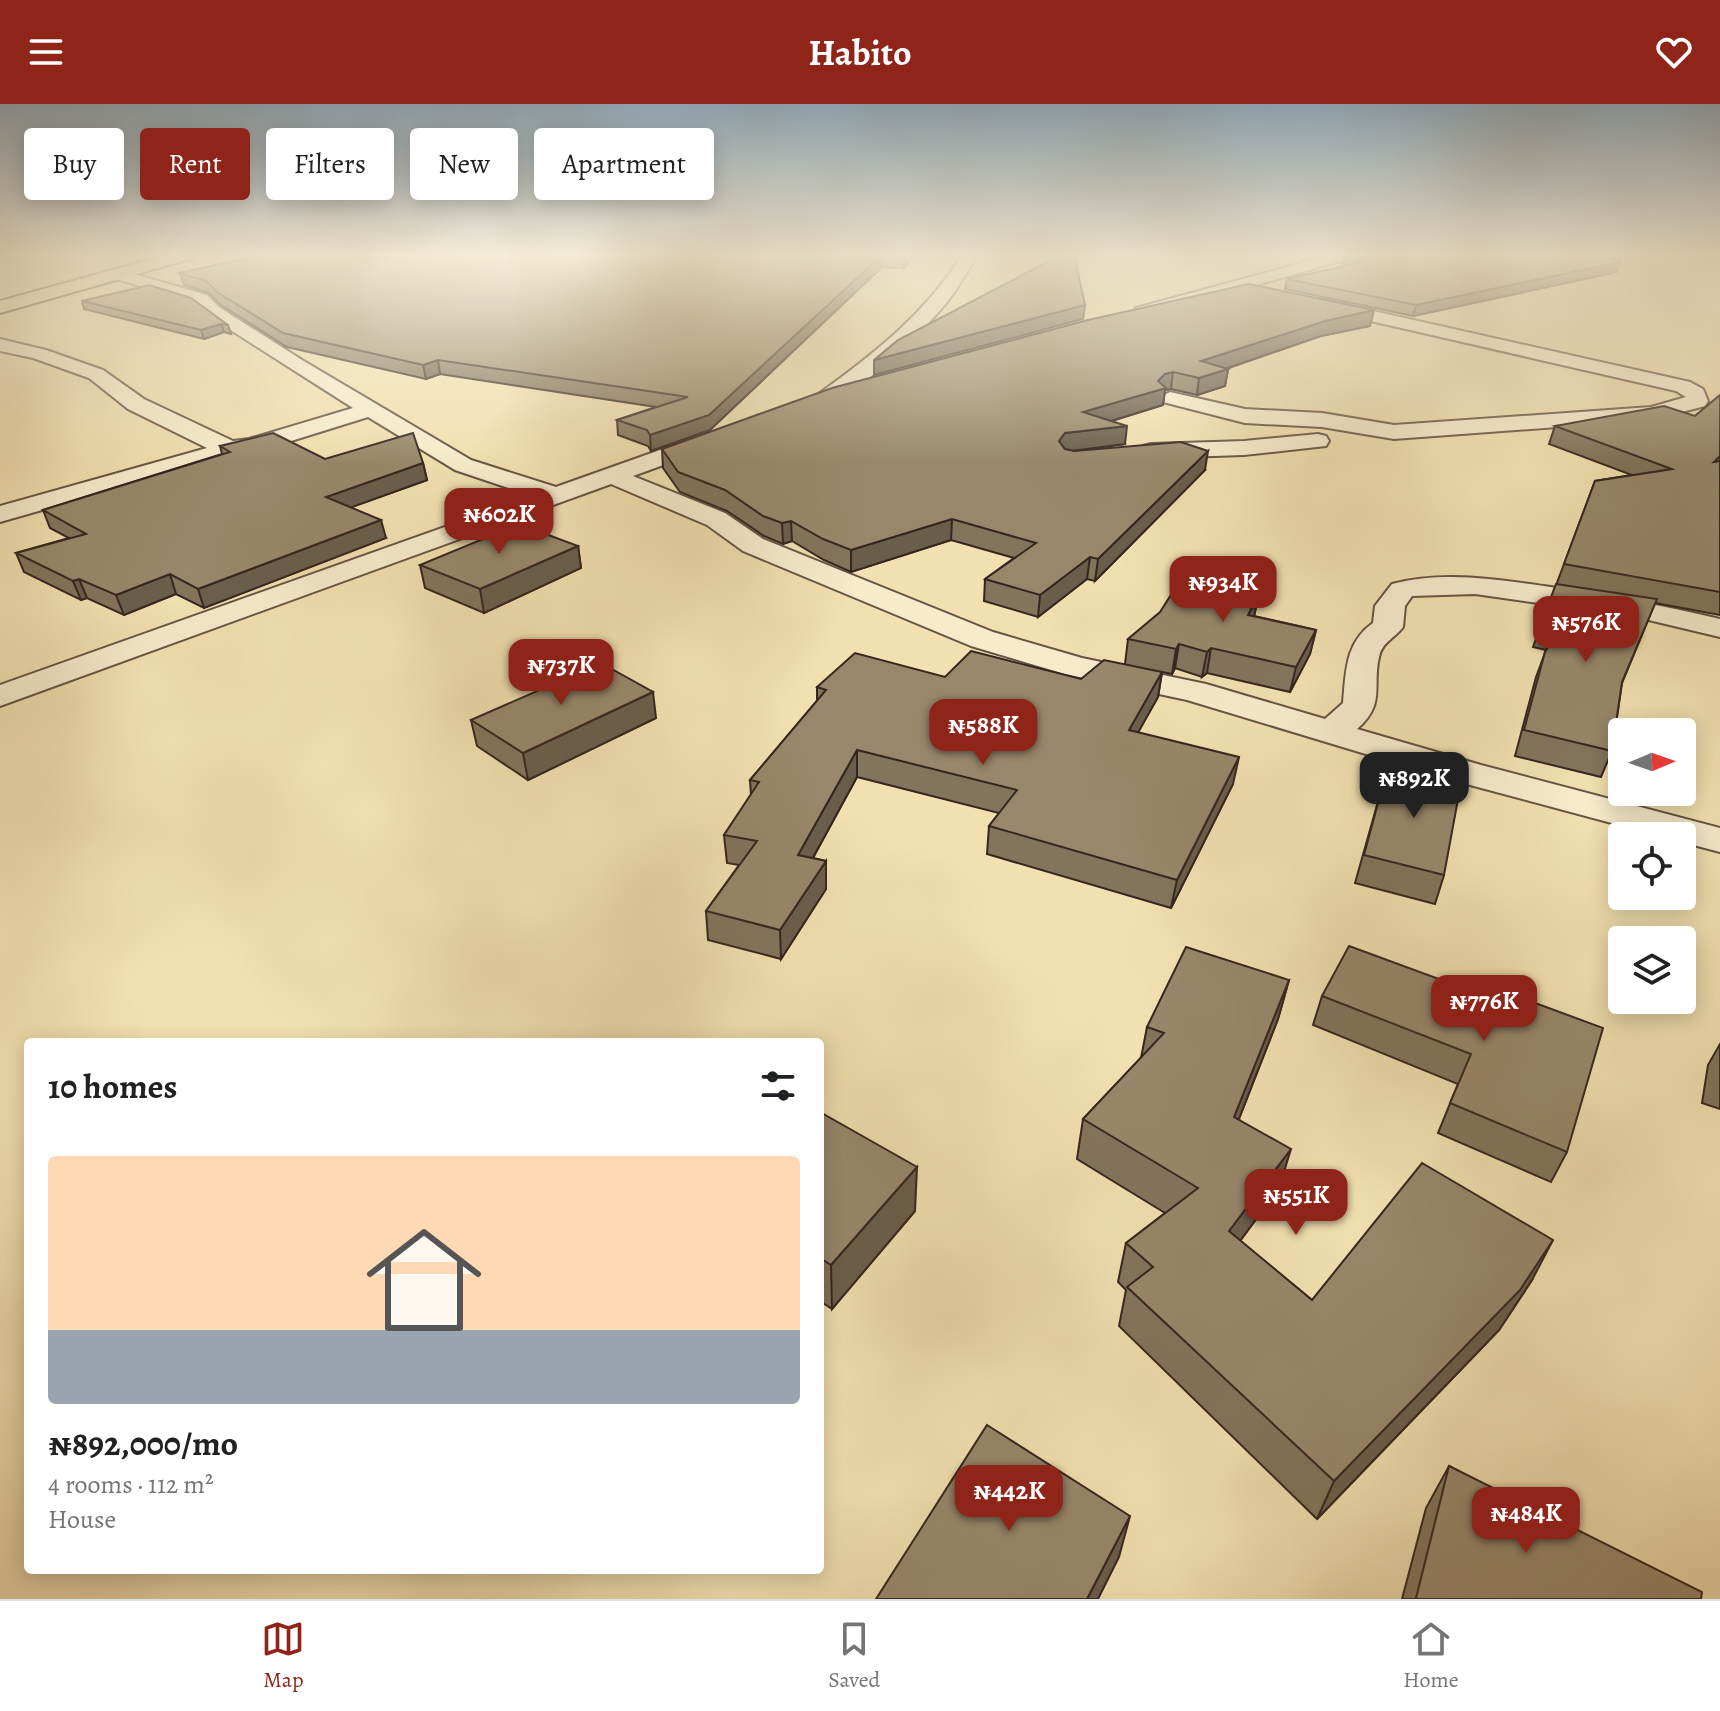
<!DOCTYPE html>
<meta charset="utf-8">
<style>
:root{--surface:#fff;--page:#f2f2f2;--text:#202124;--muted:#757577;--line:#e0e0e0;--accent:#8f2418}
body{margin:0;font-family:Alegreya,serif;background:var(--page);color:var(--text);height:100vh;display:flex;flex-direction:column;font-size:30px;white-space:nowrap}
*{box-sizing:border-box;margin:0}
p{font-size:26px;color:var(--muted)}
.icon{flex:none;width:44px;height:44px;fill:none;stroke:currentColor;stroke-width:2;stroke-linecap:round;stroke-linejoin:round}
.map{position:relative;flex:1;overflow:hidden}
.side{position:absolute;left:24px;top:934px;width:800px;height:536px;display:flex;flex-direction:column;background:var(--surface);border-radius:8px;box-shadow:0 4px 20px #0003}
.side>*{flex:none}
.top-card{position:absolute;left:24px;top:24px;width:800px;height:72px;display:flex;gap:16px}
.needle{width:52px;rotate:88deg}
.controls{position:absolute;left:1608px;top:614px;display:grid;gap:16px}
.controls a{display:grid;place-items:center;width:88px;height:88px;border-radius:8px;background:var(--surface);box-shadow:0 4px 20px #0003;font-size:40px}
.price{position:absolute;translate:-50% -68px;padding:0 18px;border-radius:16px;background:var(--accent);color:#fff;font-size:26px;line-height:52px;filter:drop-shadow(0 2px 4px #0008)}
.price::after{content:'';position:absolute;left:50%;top:48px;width:24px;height:18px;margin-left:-12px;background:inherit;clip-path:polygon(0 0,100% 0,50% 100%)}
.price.on{background:#222;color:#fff}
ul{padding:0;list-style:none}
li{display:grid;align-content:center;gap:16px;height:424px;padding:0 24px}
li span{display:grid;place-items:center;height:248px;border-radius:8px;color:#555}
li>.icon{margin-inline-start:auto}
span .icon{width:144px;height:144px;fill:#fffc;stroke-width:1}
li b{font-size:34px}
h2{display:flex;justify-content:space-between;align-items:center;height:96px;padding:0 24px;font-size:34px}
.tag{padding:0 28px;border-radius:8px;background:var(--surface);box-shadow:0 4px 20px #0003;font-size:28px;line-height:72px}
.tag.on{background:var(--accent);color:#fff}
header{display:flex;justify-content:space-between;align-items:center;height:104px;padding:0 24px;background:var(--accent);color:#fff;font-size:36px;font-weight:700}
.dock{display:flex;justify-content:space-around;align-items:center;height:112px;border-top:2px solid var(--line);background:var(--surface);font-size:22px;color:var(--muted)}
.dock a{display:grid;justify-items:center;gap:4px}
.dock .on{color:var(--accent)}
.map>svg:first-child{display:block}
</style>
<header><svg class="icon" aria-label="menu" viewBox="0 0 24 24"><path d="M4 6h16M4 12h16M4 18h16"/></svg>Habito<svg class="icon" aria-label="heart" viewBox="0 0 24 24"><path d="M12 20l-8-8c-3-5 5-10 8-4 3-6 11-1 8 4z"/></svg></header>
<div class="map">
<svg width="1720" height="1495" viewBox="0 0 1720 1495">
<rect width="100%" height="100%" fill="#f2e0b0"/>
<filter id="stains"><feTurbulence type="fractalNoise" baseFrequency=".0025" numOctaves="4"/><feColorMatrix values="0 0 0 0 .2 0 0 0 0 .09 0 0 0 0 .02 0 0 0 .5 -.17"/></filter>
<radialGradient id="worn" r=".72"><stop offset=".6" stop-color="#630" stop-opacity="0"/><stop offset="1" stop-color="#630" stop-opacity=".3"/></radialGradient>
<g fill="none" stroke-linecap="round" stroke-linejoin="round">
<g stroke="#655444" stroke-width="4">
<g id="minor">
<path d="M963,150H978C968,166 959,183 947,198C929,221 845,307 817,299L813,295L817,291C874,250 925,210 963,150Z"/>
<polygon points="1335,150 1358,150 1355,153 1148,212 1136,212 1133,208 1136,204"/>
<path d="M116,165L207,191L219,203L302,256L471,356L556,383L705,330H721L724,335L721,340L633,372L725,409L763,435L993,528L1082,554L1206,580L1325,615L1343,599C1346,567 1345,539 1373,519L1375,502L1392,480C1443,467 1493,475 1544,482C1604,491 1662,501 1720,515V533L1636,513L1475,490L1412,492L1405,502L1403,523C1395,534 1382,538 1379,553C1372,583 1386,600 1357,625L1481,661L1720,724V748L1682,738V732H1660L1455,677L1187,596L1065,570L971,542L743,447L707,421L611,380L0,602V581L532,392L455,366L368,313L259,347L235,351L0,418V402L207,344L128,305L89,274L33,254L0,247V235L46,246L103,266L144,295L233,337L249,335L353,304L207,211L195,199L110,173L108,170Z"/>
<polygon points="1320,195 1690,278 1703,285 1708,297 1705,302 1652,316 1394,335 1322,323 1245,319 1163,298 1159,294 1170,288 1245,305 1322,309 1394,321 1651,303 1686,293 1676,287 1314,204 1311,200 1314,196"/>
<polygon points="1318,330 1326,332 1329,337 1326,342 1244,351 1151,354 1143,352 1139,347 1143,342 1151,340 1244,337"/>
</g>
</g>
<g stroke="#362620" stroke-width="4">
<polygon id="primary" points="170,150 195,150 193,154 0,209 0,197"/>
</g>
<use href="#minor" fill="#f7ebcc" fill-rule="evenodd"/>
<use href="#primary" fill="#f2e0b0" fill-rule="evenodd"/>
</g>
<g fill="#83745c" stroke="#362620" stroke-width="2">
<polygon points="266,150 916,150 904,164 882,163 710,326 651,347 648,342 618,331 617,316 656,303 440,270 426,275 287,243 221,201 209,189 184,181 180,169"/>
<polygon points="1345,150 1617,168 1413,212 1285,185 1287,175 1349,161 1343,159"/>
<polygon points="82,197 228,221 231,230 224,228 204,235 84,205"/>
<polygon points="1370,222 1321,232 1226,265 1228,265 1225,282 1197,291 1171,285 1165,286 1163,301 1112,317 1125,340 1074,347 1205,366 1095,477 1087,475 1038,513 984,497 985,475 1014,454 951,436 851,468 824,456 792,437 783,440 764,432 727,407 680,388 663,364 662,345"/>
<polygon points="1720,291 1720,511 1655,499 1622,579 1612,647 1601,673 1515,652 1536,573 1546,546 1533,543 1595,377 1632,371 1549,340 1555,322 1695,312"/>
<polygon points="220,342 325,355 423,359 427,376 351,403 386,434 204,504 176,490 124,511 87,494 81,496 24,468 16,449 69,434 50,424 43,406 222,350"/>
<polygon points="578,442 581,464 484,509 425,484 420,461"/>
<polygon points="1221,482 1259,489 1254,512 1316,526 1310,550 1290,588 1207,569 1202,573 1175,564 1172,570 1162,568 1158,593 1138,628 1233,680 1171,804 987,750 989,722 999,709 857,673 813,754 826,757 826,785 781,855 708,836 706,807 739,761 727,759 724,731 751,691 750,676 817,597 817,583 945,573 1081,575 1125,560 1128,535"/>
<polygon points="656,614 528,676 477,642 471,616"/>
<polygon points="1388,662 1444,771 1435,800 1355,779"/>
<polygon points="1289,876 1278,915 1239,1015 1279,1084 1240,1137 1312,1196 1532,1176 1499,1226 1317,1415 1119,1222 1126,1186 1118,1178 1126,1139 1165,1109 1077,1055 1083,1015 1141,954 1147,923"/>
<polygon points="1322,892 1493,895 1567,1048 1551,1078 1438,1029 1458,980 1313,921"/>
<polygon points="1720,940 1720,1005 1702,999 1708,961"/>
<polygon points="820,1008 915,1107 832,1205 820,1197"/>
<polygon points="1449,1362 1701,1495 1402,1495 1426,1404"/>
</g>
<g fill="#6a5e4b" stroke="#362620" stroke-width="2">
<polygon points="907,150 916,150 904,164 904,152"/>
<polygon points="882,151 882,163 710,326 651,347 650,331"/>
<polygon points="1620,158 1617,168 1413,212 1416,201"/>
<polygon points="1085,201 1083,215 874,271 874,256"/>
<polygon points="1374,206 1370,222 1321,232 1198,274 1201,257 1325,217"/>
<polygon points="221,220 224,228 204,235 201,226"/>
<polygon points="438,256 440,270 426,275 423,261"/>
<polygon points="1228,265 1225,282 1197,291 1199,274"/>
<polygon points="1173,268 1171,285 1165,286 1163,301 1081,326 1083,308 1158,277 1165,270"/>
<polygon points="1127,322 1125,340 1064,348 1059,337 1065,329"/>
<polygon points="1208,347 1205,366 1095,477 1098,455"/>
<polygon points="423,359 427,376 330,411 326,393"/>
<polygon points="952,415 951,436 851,468 851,446"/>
<polygon points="381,416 386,434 204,504 198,485"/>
<polygon points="791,417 792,437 783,440 782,419"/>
<polygon points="578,442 581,464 484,509 480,485"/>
<polygon points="1090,453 1087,475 1038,513 1040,491"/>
<polygon points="1225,461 1221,484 1214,481"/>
<polygon points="170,470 176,490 124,511 116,491"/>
<polygon points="79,475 87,494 81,496 73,477"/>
<polygon points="1259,489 1254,513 1248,511"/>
<polygon points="1316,526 1310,550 1290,588 1296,563"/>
<polygon points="1179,540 1175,564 1172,570 1176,545"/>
<polygon points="1211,544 1207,569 1202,573 1207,548"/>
<polygon points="1162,568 1158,593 1125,652 1129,626"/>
<polygon points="653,588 656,614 528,676 523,649"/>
<polygon points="857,646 857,673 799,779 798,751"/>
<polygon points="1239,653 1233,680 1171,804 1177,776"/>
<polygon points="826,757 826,785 781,855 780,826"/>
<polygon points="1289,876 1278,915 1224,1053 1234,1013"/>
<polygon points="1291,1045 1279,1084 1218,1167 1229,1127"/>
<polygon points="917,1063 915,1107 832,1205 831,1161"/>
<polygon points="1553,1136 1532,1176 1499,1226 1317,1415 1334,1377"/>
<polygon points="1130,1412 1119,1453 1098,1495 1087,1495"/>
</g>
<g fill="#98876b" stroke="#362620" stroke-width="2">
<polygon points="266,150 907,150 904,152 882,151 709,311 650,331 647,326 617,316 688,293 438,256 423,261 283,229 217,188 206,177 180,169"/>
<polygon points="1063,150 1074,150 1085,201 874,256 898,236"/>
<polygon points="1345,150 1582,150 1620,155 1620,158 1416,201 1287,175 1371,156"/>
<polygon points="1249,180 1374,206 1325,217 1201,257 1228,265 1199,274 1173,268 1165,270 1158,277 1166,284 1083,308 1127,322 1065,329 1059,337 1065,345 1074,347 1181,338 1208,347 1098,455 1090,453 1040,491 985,475 1036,439 952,415 851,446 823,435 791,417 782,419 763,412 725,386 678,368 662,345 832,284 1088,216"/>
<polygon points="149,181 191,194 228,221 221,220 201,226 82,197"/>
<polygon points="1720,291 1720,352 1714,358 1720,357 1720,488 1564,460 1595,377 1672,365 1555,322 1664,302 1695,312"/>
<polygon points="273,329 325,355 413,329 423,359 326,393 381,416 198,485 170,470 116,491 79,475 73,477 16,449 86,430 43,406 230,348 220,342"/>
<polygon points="519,420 578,442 480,485 420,461"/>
<polygon points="1220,458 1225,461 1214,481 1259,489 1248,511 1316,526 1296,563 1211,544 1207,548 1179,540 1176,545 1128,535 1160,508 1181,475 1197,478"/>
<polygon points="1556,480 1657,495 1622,578 1612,647 1524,626 1545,548 1559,523 1541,519"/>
<polygon points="971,547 1081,575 1104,556 1162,568 1129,626 1239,653 1177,776 989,722 1017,686 857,646 798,751 826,757 780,826 706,807 757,737 724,731 759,678 750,676 826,586 817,583 855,549 945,573"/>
<polygon points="601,559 653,588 523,649 471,616"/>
<polygon points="1388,662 1461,679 1444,771 1364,751"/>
<polygon points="1349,842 1493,895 1497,885 1603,924 1567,1048 1450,999 1471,950 1322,892"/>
<polygon points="1186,843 1289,876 1234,1013 1291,1045 1229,1127 1312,1196 1422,1059 1553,1136 1520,1186 1334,1377 1127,1183 1153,1163 1126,1139 1198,1084 1083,1015 1164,929 1147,923"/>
<polygon points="820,1008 917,1063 831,1161 820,1154"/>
<polygon points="987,1321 1130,1412 1087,1495 876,1495"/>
<polygon points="1449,1362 1702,1488 1701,1495 1418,1495 1416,1494"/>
</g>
<linearGradient id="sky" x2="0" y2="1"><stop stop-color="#92acbe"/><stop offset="0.42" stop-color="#f9f1db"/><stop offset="1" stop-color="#f9f1db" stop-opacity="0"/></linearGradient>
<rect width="1720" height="359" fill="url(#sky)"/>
<rect width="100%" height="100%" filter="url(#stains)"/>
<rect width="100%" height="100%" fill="url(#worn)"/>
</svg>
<div class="controls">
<a><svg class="needle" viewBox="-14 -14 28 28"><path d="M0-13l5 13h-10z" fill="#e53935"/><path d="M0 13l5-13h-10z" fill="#757577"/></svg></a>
<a><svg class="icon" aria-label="locate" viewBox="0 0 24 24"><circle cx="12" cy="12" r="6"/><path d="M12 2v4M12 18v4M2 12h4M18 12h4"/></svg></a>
<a><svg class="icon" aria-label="layers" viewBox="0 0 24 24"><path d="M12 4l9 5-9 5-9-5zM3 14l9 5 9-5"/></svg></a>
</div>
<b class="price" style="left:499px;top:452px">₦602K</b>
<b class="price" style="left:1223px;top:520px">₦934K</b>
<b class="price" style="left:1586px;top:560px">₦576K</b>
<b class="price" style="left:561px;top:603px">₦737K</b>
<b class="price" style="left:983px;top:663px">₦588K</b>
<b class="price on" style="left:1414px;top:716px">₦892K</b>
<b class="price" style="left:1484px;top:939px">₦776K</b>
<b class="price" style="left:1296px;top:1133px">₦551K</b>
<b class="price" style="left:1009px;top:1429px">₦442K</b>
<b class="price" style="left:1526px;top:1451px">₦484K</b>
<div class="top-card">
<a class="tag">Buy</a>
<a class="tag on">Rent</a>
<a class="tag">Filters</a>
<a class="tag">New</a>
<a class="tag">Apartment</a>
</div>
<section class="side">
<h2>10 homes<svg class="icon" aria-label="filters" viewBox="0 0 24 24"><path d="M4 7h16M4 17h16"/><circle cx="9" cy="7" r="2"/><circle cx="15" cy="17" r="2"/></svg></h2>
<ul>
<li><span style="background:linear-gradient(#ffd9b3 70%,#9aa5b1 0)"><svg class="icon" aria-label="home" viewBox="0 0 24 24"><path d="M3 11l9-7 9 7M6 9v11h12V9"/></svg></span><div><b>₦892,000/mo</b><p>4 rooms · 112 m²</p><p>House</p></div></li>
</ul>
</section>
</div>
<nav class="dock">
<a class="on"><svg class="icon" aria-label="map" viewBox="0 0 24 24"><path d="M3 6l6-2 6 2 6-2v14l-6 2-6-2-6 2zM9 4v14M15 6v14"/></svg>Map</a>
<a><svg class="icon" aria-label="saved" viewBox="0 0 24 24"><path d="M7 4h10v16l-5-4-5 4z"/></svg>Saved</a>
<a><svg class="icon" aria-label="home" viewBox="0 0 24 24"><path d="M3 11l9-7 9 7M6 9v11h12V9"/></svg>Home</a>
</nav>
